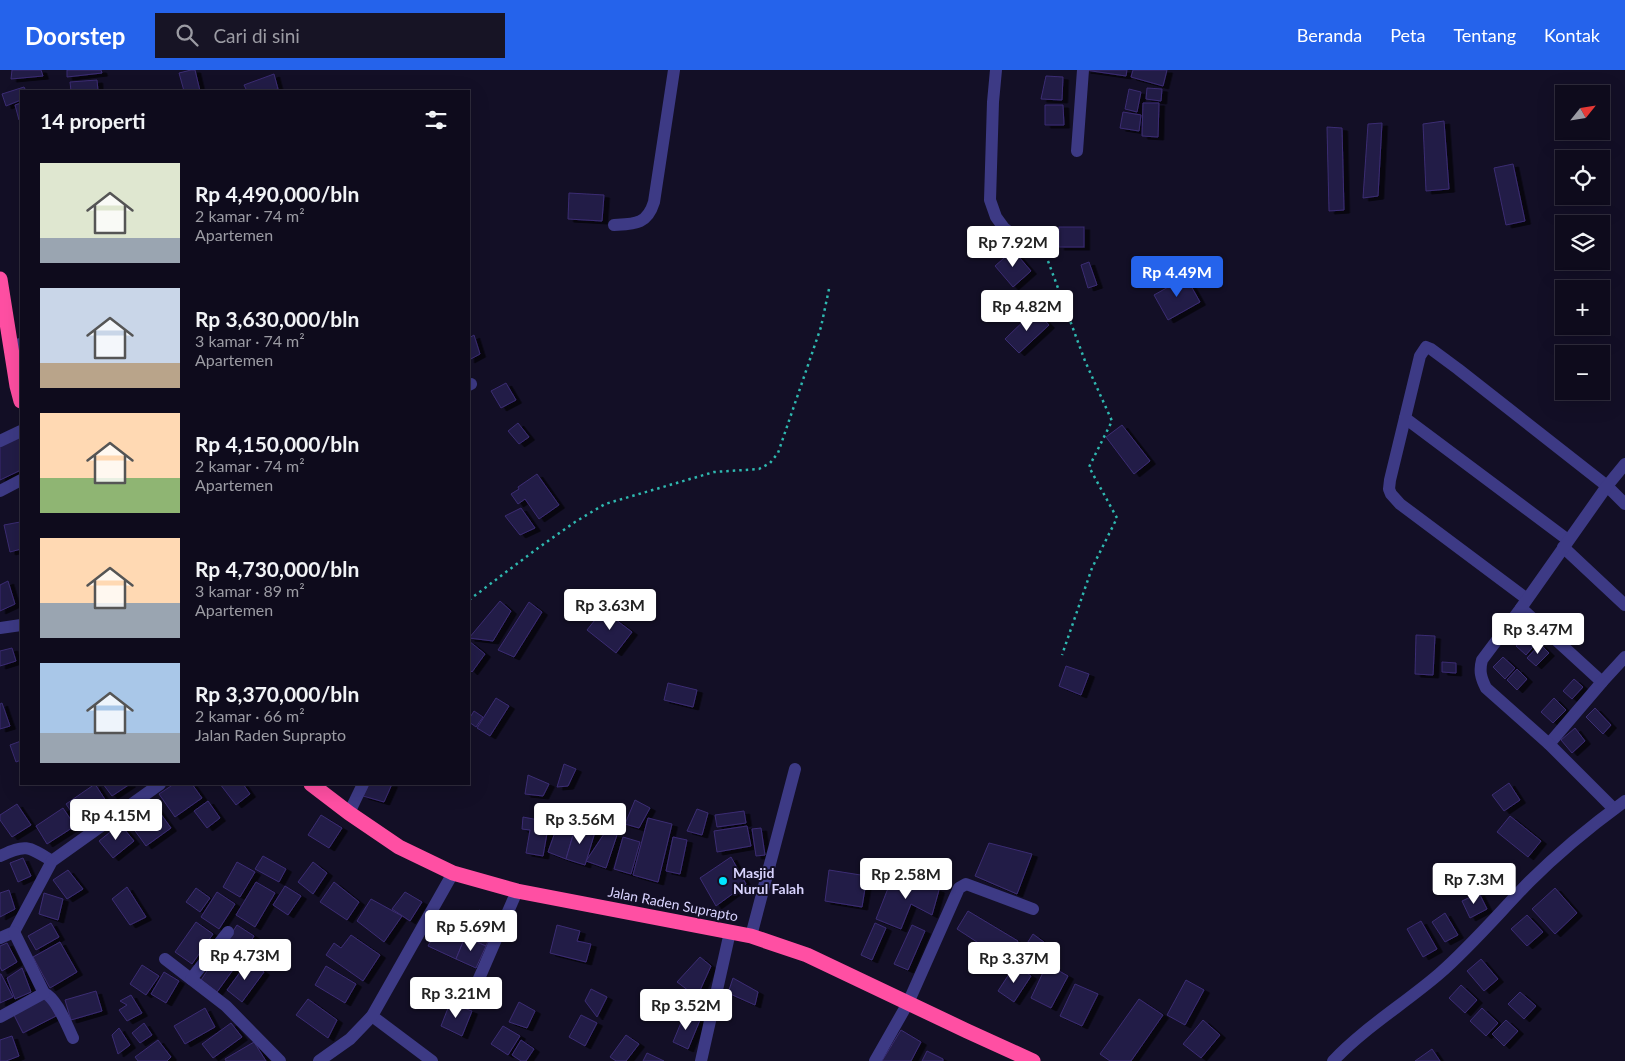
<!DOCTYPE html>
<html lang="id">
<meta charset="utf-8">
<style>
:root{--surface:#0e0b1c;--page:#171425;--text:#f1f3f6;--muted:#9b9ba3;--line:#2e2b3b;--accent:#2563eb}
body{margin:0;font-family:Lato,sans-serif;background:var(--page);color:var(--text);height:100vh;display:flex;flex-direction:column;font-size:19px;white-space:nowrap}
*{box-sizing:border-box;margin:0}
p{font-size:16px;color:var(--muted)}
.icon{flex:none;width:28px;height:28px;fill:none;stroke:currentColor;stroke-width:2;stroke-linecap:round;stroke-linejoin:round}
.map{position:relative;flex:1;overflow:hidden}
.side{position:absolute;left:20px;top:20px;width:450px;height:695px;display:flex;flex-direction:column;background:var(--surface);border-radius:0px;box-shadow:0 5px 20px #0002,0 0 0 1px var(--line)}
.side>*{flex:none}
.needle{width:32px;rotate:60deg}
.fabs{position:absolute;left:1555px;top:15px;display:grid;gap:10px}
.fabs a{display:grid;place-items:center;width:55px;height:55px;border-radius:0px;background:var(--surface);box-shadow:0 5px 20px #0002,0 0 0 1px var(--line);font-size:25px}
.price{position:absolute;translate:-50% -42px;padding:0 11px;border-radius:5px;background:#fff;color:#222;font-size:16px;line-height:32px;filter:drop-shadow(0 1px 2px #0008)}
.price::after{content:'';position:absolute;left:50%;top:30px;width:15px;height:11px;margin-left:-8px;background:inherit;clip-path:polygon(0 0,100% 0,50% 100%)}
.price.current{background:var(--accent);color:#fff}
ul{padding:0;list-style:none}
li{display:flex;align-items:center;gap:15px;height:125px;padding:0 20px}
li span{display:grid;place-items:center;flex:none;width:140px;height:100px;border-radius:0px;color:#555}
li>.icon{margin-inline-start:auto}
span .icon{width:60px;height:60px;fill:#fffc;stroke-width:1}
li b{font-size:21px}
h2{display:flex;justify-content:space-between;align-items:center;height:60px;padding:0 20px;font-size:21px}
header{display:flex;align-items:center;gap:30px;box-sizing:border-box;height:70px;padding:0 25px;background:var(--accent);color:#fff}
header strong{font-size:24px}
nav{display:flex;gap:28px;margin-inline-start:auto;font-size:18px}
.search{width:350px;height:45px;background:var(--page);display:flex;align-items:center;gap:12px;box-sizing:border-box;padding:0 18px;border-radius:0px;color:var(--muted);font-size:19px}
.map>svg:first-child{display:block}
</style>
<header>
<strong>Doorstep</strong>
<div class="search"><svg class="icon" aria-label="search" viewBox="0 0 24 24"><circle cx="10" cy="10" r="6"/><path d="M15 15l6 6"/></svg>Cari di sini</div>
<nav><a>Beranda</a><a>Peta</a><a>Tentang</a><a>Kontak</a></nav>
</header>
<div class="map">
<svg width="1625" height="991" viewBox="0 0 1625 991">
<defs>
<filter id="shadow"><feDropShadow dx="5.5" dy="3" stdDeviation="0" flood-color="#0009"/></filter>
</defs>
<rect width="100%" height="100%" fill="#130f26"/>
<g fill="#241b47" stroke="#3b2d73" filter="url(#shadow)">
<polygon points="12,0 41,0 43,6 11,9"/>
<polygon points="67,0 101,0 102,3 67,7"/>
<polygon points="191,0 195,0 200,21 184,21 179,3"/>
<polygon points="1085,0 1127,0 1126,6"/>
<polygon points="1133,0 1167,0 1163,16 1131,7"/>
<polygon points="274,4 278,19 270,21 247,21 244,15"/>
<polygon points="1046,6 1063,7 1062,30 1041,29"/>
<polygon points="97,10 98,21 71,21 70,12"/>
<polygon points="24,17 26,21 21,21 21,30 6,36 2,24"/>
<polygon points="1147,18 1162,19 1161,31 1146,29"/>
<polygon points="1129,19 1141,22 1137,42 1125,39"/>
<polygon points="21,33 21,50 19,50 15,35"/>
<polygon points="1143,33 1159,33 1158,67 1142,66"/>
<polygon points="1045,35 1063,35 1064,55 1045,55"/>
<polygon points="1123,42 1141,45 1139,61 1120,58"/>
<polygon points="1444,51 1449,119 1426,121 1423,54"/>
<polygon points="1382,53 1378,126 1363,128 1368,54"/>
<polygon points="1327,57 1342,58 1344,140 1329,141"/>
<polygon points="1513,94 1525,151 1506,155 1494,98"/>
<polygon points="569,123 604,125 602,151 568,149"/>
<rect x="1059" y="157" width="25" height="20"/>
<polygon points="1013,180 1031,201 1013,217 995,196"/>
<polygon points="1089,192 1097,215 1088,218 1081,195"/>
<polygon points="1186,207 1200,232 1168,250 1154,225"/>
<polygon points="1035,240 1049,255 1019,283 1005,269"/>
<polygon points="474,265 480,284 469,290 469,268"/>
<polygon points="506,313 516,330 501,338 491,321"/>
<polygon points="518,353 529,367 519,374 508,361"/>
<polygon points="1122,355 1150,391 1134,404 1106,367"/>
<polygon points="19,365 21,370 21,400 0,410 0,374"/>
<polygon points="537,404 559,435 539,449 525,429 518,434 511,424 519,419 518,417"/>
<polygon points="521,438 535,458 520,465 505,446"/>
<polygon points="20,452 21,479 10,482 4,455"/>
<polygon points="8,511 15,534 0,541 0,515"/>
<polygon points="500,531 511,541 493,571 469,568"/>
<polygon points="529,532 542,542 514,587 498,580"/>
<polygon points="603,540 632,562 616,583 587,560"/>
<polygon points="1527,563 1537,572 1526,585 1516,576"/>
<polygon points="1416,565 1435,566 1433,605 1415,604"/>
<polygon points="469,571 485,584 472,602 469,599"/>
<polygon points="1540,574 1549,583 1536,596 1527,588"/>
<polygon points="12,578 16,591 0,596 0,581"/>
<polygon points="1503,587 1515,598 1505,609 1493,597"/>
<polygon points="1442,592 1456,593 1456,603 1442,602"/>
<polygon points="1066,596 1089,604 1081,625 1059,616"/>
<polygon points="1517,599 1527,609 1517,620 1507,610"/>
<polygon points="1574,609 1583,617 1572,629 1563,621"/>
<polygon points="668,613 697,620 693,637 664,630"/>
<polygon points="496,628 509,636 490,666 477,658"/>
<polygon points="1554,628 1566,640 1553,653 1541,642"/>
<polygon points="2,633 10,656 0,659 0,634"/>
<polygon points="1595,638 1611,655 1603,664 1586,647"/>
<polygon points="474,641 483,647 476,657 469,652 469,649"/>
<polygon points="1575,658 1585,671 1572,683 1561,670"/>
<polygon points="21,671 21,690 16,692 10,675"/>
<polygon points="564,694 576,699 568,716 557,717"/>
<polygon points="528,705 549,714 543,726 525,724"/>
<polygon points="1509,713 1520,730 1504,741 1492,725"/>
<polygon points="95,714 106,731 77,750 66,734"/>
<polygon points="103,714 130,714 112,726"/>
<polygon points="174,714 192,714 202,728 175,747 159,724"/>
<polygon points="220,714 243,714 250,724 236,735"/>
<polygon points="369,714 392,714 384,732 363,726"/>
<polygon points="150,729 171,758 146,776 125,747"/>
<polygon points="635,730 650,738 639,758 625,754"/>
<polygon points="208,731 220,748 207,758 194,741"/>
<polygon points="17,734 31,755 12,767 0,750 0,745"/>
<polygon points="63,738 75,756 47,774 36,756"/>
<polygon points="697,739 708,743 702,765 687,761"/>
<polygon points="744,741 746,753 717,757 715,745"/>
<polygon points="321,745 342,758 329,778 308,765"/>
<polygon points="1510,746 1541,771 1528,787 1497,762"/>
<polygon points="523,747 549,752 543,786 526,783 530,760 522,759"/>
<polygon points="648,748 672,754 658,812 633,805"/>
<polygon points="559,751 576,755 566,789 548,782"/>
<polygon points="120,754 134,771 113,788 99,771"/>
<polygon points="576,755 595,762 585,795 566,789"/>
<polygon points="747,756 751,776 717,782 714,761"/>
<polygon points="761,758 765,785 756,786 752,759"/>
<polygon points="604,764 617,765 606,798 586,791"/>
<polygon points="623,767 640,772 631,804 614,799"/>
<polygon points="673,767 687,770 680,804 666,801"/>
<polygon points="989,773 1032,784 1017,824 975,806"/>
<polygon points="263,786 286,799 279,812 255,799"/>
<polygon points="731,787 746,814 716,836 700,808"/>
<polygon points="23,788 31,806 18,812 10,793"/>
<polygon points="237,792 255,802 240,827 223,817"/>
<polygon points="313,792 327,803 313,824 298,812"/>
<polygon points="68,800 83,819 67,829 53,810"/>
<polygon points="829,800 867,806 862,837 825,831"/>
<polygon points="894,803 939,820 932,845 911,834 901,859 876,849"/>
<polygon points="256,812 275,823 255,857 236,845"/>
<polygon points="334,812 359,832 347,850 320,832"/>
<polygon points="285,816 301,826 288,845 273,835"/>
<polygon points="127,817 146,847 130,855 112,829"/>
<polygon points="196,818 210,828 200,842 186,832"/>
<polygon points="1555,818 1577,843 1555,864 1532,839"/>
<polygon points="9,820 15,839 0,847 0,823"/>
<polygon points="217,822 235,834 219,859 201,847"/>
<polygon points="405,822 422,832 410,851 392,839"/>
<polygon points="44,823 63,829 58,850 39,844"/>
<polygon points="1479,823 1487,839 1470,848 1462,831"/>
<polygon points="371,829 402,846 384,872 357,851"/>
<polygon points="479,840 497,849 486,876 465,867"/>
<polygon points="968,841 1018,871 1006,891 957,859"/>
<polygon points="1445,843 1458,865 1445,872 1432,852"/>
<polygon points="1527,845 1543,862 1527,876 1511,859"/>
<polygon points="1421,851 1437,879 1423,887 1407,859"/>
<polygon points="196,852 213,864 192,894 175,882"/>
<polygon points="51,853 59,867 36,880 28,866"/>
<polygon points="875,853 886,858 872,890 861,885"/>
<polygon points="237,855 254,866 235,897 217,886"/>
<polygon points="439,855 465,867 456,889 428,876"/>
<polygon points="557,855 580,861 577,871 591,874 586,892 550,883"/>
<polygon points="912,855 925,861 908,900 894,894"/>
<polygon points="1033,864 1052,878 1036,902 1017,889"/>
<polygon points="351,865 380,885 363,911 326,885 334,873 341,878"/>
<polygon points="465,867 486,876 476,898 456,889"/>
<polygon points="60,872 77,902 50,918 33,887"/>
<polygon points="7,873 17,892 2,901 0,897 0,876"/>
<polygon points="217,886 235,897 217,922 201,910"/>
<polygon points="700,887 711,896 697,927 677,912"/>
<polygon points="1481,889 1498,909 1484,921 1467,901"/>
<polygon points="249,890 264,902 242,932 227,920"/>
<polygon points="1047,894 1068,906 1051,938 1031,928"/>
<polygon points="142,895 159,906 146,925 130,914"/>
<polygon points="1015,895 1031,906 1014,932 998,921"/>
<polygon points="326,896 356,914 345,933 315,915"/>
<polygon points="22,898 31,922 15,929 7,908"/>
<polygon points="164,902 179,911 166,933 151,924"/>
<polygon points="0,904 1,904 13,927 0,933"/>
<polygon points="733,908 758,922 755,935 728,923"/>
<polygon points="1186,910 1204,920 1185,955 1167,945"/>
<polygon points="1075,914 1098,924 1082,956 1060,946"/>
<polygon points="1461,915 1477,930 1465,943 1449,928"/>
<polygon points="591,919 607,927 597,947 585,931"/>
<polygon points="96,921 102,941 71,950 65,930"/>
<polygon points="1520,922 1536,936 1524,949 1508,934"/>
<polygon points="131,925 142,943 127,951 119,940 127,935 120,931"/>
<polygon points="46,926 56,946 23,963 13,943"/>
<polygon points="308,929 337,950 328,968 296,945"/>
<polygon points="1139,929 1163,945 1131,991 1110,991 1100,984"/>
<polygon points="519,932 535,941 527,958 509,952"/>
<polygon points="450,933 472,941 462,966 441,956"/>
<polygon points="205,938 215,957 185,974 174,956"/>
<polygon points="1482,938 1498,953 1486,966 1470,951"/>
<polygon points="685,943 700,950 688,979 673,972"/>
<polygon points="581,945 597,953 585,976 569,967"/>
<polygon points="1203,950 1220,965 1201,988 1183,974"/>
<polygon points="1506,950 1518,961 1504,976 1492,964"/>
<polygon points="144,953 152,965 140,973 132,963"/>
<polygon points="231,953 242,967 213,988 202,974"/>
<polygon points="503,956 520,966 508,985 491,974"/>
<polygon points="119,958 130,975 118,984 112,965"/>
<polygon points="901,960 921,972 911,991 882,991"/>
<polygon points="626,965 639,974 626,991 616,991 610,987"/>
<polygon points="12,966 19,986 6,991 0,991 0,970"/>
<polygon points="158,970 171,987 167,991 138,991 135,987"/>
<polygon points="521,970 534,979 526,991 521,991 512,985"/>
<polygon points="254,972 266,991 226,991 225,989"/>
<polygon points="1432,979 1440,991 1415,991"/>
<polygon points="927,981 943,989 943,991 922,991"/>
<polygon points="647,983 664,991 643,991"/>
</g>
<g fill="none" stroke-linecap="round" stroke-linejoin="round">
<g stroke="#2fb8b0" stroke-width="2.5" stroke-dasharray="2.5 4" stroke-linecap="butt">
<polyline points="1048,191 1085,291 1112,351 1089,397 1117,448 1092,498 1062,585"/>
<polyline points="469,530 538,478 575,452 605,434 714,402 759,399 770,393 778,383 821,257 829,219"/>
</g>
<g stroke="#3d3a85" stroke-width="12">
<polyline points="996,0 993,32 990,130 996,147 1004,158 1013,165 1044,180"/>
<polyline points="1077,81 1083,0"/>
<path d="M614,155C634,154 647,155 654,132L674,0"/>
<polyline points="11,276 21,274"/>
<polyline points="469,315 471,314"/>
<polyline points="1405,348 1568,470"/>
<polyline points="0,371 21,361"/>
<polyline points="0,421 21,410"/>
<polyline points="1563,477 1625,535"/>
<polyline points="1527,529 1400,434 1391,424 1389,419 1390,410 1420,286 1426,277 1431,279 1458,299 1607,416 1625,434"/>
<polyline points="1521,538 1602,612"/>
<polyline points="0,558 21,555"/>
<polyline points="1549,674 1602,612 1625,587"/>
<path d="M1614,739L1549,674L1486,618C1481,608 1479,601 1482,590L1521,538L1607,416L1625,394"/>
<polyline points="349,743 363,714"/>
<path d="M0,786C26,774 28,776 52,791"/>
<polyline points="751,866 795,699"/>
<polyline points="0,868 14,862 52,791 160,714"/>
<polyline points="165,889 226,936 280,991"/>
<polyline points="191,909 228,862"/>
<path d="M44,923C57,928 67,956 73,968"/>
<polyline points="471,927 517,821"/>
<polyline points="372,946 432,991"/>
<polyline points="0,947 44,923 14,862"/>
<polyline points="319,991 350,969 372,946 453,803"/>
<polyline points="701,991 730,862"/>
<polyline points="875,991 908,933 959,818 966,814 1033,839"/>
<path d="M1333,991C1364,958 1404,934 1439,904C1471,876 1499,843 1529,812C1558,783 1592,755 1625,731"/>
</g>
<g stroke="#ff4fa3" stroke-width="15">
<polyline points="0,209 17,316 21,331"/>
<polyline points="311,714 349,743 399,777 453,803 517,821 751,866 807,885 967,961 1033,991"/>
</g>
</g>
<circle fill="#00e5ff" stroke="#130f26" stroke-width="2" cx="723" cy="811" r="5"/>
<g text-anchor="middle" stroke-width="4" stroke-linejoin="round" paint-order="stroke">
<g font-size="14" font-weight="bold" fill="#d9d4ff" stroke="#130f26" text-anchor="start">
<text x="733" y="808">Masjid<tspan x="733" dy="16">Nurul Falah</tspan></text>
</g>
<g font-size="14" fill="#d9d4ff" stroke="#130f26">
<text transform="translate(673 834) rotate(11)" y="5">Jalan Raden Suprapto</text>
</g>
</g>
</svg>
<div class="fabs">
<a><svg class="needle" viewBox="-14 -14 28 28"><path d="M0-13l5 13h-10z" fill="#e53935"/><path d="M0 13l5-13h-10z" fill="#9b9ba3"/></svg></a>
<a><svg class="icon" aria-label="locate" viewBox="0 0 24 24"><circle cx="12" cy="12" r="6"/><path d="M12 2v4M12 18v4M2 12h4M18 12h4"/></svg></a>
<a><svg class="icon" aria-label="layers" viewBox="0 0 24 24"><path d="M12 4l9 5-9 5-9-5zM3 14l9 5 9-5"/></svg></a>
<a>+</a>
<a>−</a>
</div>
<b class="price" style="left:1013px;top:198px">Rp 7.92M</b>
<b class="price current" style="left:1177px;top:228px">Rp 4.49M</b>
<b class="price" style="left:1027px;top:262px">Rp 4.82M</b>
<b class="price" style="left:610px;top:561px">Rp 3.63M</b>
<b class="price" style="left:1538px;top:585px">Rp 3.47M</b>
<b class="price" style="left:116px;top:771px">Rp 4.15M</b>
<b class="price" style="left:580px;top:775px">Rp 3.56M</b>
<b class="price" style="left:906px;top:830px">Rp 2.58M</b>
<b class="price" style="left:1474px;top:835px">Rp 7.3M</b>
<b class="price" style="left:471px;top:882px">Rp 5.69M</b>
<b class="price" style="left:245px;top:911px">Rp 4.73M</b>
<b class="price" style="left:1014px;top:914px">Rp 3.37M</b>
<b class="price" style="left:456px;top:949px">Rp 3.21M</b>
<b class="price" style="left:686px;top:961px">Rp 3.52M</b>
<section class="side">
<h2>14 properti<svg class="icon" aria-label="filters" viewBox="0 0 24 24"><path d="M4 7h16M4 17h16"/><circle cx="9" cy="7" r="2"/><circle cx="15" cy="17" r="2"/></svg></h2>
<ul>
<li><span style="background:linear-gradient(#dfe7d0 75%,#9aa5b1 0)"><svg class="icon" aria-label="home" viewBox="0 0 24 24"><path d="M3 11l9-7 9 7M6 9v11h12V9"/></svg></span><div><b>Rp 4,490,000/bln</b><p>2 kamar · 74 m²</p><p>Apartemen</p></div></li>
<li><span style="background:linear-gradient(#c9d6e8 75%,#b9a48a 0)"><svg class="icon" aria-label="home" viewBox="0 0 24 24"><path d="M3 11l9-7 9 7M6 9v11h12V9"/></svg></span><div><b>Rp 3,630,000/bln</b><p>3 kamar · 74 m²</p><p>Apartemen</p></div></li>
<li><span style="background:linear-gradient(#ffd9b3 65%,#8fb573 0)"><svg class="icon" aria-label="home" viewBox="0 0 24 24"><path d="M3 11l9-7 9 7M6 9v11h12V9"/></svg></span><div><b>Rp 4,150,000/bln</b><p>2 kamar · 74 m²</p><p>Apartemen</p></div></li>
<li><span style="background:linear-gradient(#ffd9b3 65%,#9aa5b1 0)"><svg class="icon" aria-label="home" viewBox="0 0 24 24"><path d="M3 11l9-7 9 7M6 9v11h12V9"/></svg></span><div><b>Rp 4,730,000/bln</b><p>3 kamar · 89 m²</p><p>Apartemen</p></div></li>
<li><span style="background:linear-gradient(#a9c7e8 70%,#9aa5b1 0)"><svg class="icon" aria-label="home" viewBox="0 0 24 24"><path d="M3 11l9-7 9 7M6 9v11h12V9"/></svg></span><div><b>Rp 3,370,000/bln</b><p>2 kamar · 66 m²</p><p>Jalan Raden Suprapto</p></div></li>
</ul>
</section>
</div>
